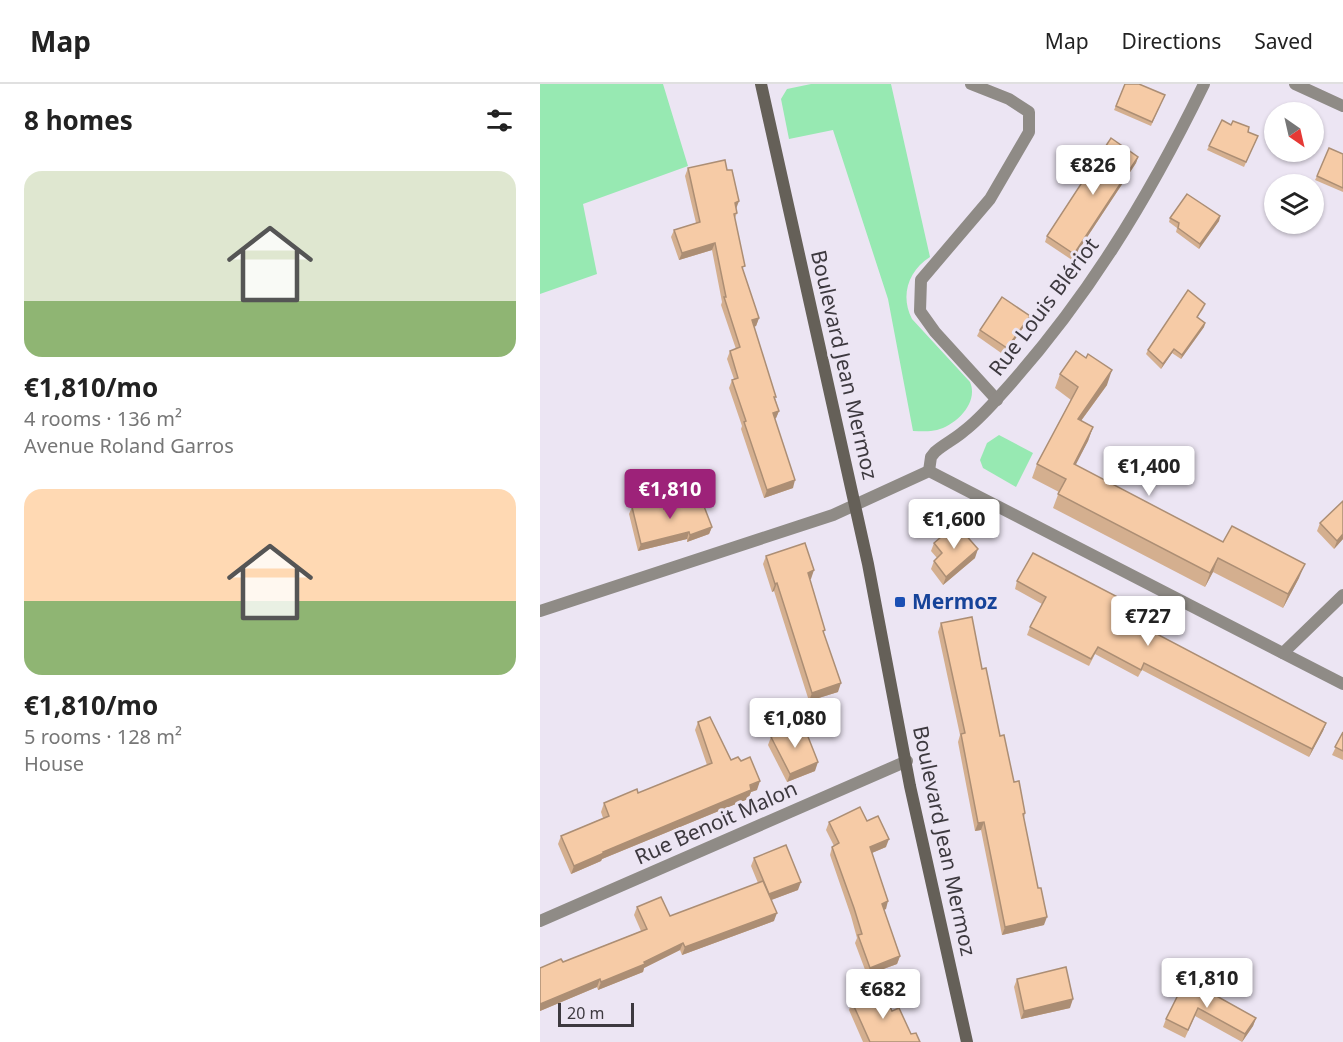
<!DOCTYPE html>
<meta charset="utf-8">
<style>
:root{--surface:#fff;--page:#f2f2f2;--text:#222;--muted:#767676;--line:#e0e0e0;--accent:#9d2279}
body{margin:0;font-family:"Noto Sans",sans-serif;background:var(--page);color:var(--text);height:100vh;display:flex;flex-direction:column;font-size:22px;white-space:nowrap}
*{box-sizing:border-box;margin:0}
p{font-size:20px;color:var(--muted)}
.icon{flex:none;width:33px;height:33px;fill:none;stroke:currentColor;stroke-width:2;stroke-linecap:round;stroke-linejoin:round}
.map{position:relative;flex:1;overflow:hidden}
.panel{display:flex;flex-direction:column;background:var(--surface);width:540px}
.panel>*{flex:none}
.needle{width:39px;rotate:146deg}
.tools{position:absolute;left:724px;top:18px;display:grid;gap:12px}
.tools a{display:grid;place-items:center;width:60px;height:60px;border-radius:50%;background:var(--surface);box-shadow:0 2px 4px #0004;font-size:30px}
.scale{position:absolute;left:18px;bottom:15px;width:76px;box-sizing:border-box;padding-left:6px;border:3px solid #3d393f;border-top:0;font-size:16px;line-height:21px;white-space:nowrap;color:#3d393f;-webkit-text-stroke:4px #ece5f3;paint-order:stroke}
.price{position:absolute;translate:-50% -51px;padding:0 14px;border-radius:6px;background:#fff;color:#222;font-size:20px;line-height:39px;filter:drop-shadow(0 2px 3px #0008)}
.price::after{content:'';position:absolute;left:50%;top:36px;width:18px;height:14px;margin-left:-9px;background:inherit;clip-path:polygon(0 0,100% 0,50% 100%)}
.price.active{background:var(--accent);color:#fff}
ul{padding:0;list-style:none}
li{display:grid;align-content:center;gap:12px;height:318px;padding:0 24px}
li span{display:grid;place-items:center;height:186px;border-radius:18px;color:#555}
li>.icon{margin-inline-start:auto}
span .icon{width:108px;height:108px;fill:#fffc;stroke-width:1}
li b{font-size:26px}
h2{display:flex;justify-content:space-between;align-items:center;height:72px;padding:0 24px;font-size:26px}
header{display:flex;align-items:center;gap:36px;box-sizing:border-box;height:84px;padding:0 30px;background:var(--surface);border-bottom:2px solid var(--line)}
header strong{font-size:28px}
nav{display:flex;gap:33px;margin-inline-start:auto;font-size:21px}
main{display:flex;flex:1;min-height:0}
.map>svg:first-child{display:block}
</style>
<header>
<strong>Map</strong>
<nav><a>Map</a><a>Directions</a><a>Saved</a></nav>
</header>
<main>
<section class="panel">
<h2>8 homes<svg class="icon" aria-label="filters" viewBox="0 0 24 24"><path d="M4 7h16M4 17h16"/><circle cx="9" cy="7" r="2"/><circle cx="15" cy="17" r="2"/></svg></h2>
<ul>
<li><span style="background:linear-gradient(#dfe7d0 70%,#8fb573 0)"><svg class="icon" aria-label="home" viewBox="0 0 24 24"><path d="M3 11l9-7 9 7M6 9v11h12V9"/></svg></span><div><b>€1,810/mo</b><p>4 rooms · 136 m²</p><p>Avenue Roland Garros</p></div></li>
<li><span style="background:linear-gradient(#ffd9b3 60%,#8fb573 0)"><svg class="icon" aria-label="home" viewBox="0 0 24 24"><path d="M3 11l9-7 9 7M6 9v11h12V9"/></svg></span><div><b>€1,810/mo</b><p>5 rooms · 128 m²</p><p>House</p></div></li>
</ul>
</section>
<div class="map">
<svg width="803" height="958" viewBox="0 0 803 958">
<rect width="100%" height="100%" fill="#ece5f3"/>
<g fill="#97e9b2">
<polygon points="0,0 123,0 148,82 43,120 57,190 0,210"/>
<path d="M271,0H351L390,173C368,187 360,212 372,235L430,298C439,319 416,341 397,346C389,348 380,347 373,347L348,215L293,46L249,55L241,15L247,5Z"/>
<polygon points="459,351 493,369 476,403 443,384 440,376 447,359"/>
</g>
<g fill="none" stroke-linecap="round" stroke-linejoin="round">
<g stroke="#8f8b86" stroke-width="12">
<polyline points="431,0 469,15 489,28 489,48 450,115 381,196 380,227 395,248 457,316"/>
<polyline points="755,0 803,22"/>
<path d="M389,387L391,373L395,368C404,360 415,355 424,347C436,338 447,326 457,315C545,219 607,117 664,0"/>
<polyline points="0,527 293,431 389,387 803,600"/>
<polyline points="743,569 803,511"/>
<polyline points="0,837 367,677"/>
</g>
<polyline stroke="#656058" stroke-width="12" points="221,0 328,480 370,702 427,958"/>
</g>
<g fill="#d4af8f">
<polygon points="585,0 625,11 611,42 574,26"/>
<polygon points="708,48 718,52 704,83 667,66 669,62"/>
<polygon points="803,70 803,108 775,96 777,92"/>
<polygon points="598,73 596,79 532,176 505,158 507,152"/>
<polygon points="148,84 196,125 197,129 195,134 203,186 219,234 216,242 214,243 239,327 236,334 235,335 253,404 224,414 201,345 202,342 189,304 192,296 194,295 187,275 190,267 196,265 181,221 182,218 172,166 139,176 131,153 134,146 156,139 145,92"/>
<polygon points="680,132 679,137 659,165 636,148 637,144 629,138 630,134"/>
<polygon points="664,224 657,233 665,239 664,243 641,275 632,269 621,285 606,270 608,266"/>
<polygon points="487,238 464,271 437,252 440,246"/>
<polygon points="520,290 567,301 541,337 553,343 548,357 535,381 683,458 759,494 743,524 673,488 665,503 513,424 519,408 492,394 497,380 531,316 515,304"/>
<polygon points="92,423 124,425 172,443 169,450 147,458 147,455 98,467 89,430"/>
<polygon points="780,439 803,455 794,465 777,447"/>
<polygon points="394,459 435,474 403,501 391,485 394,477 397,474 391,467"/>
<polygon points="226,472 271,495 270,495 298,608 269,617 234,507 232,508 223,480"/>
<polygon points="477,497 615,542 612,548 786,639 783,647 769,673 602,586 598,593 555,570 549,582 487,551 490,543 502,520 475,505"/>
<polygon points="401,539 442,585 460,652 474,698 485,729 484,734 504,841 462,851 441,746 435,747 418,658 420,651 398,548"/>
<polygon points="158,638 217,706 211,708 208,715 62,775 61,777 31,790 18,760 21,752 63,734 61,728 64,719 98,709 167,681 155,646"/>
<polygon points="803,648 803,676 792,671"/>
<polygon points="231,653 275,687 247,698 228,661"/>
<polygon points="327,737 346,763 332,769 346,825 344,826 360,872 357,880 327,891 315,859 317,854 311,832 290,771 292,763 294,762 286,746 289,738"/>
<polygon points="214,774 258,806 231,816 234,837 142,871 140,866 104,884 103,888 58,906 57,903 0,927 0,884 23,878 101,847 94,831 97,823 130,832 218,799 211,782"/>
<polygon points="477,895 530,924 481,935 474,903"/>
<polygon points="646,895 716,934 713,942 702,958 655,932 645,954 623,943 626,935"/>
<polygon points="312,918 352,927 371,950 380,958 323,958 309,926"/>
</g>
<g fill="#ac8e74">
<polygon points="598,73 596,79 532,176 534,170"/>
<polygon points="199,117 196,125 192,126 195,119"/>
<polygon points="680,132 679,137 659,165 660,160"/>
<polygon points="175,159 172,166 139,176 142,169"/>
<polygon points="490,232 487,238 464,271 467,264"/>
<polygon points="219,234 216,242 209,244 212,236"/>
<polygon points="665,239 664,243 641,275 642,271"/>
<polygon points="634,265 632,269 621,285 623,280"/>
<polygon points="572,286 567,301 532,349 538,335"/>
<polygon points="239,327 236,334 230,336 233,329"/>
<polygon points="553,343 548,357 529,394 534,380"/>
<polygon points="255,396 253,404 224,414 227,406"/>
<polygon points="172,443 169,450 147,458 150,451"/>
<polygon points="149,448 147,455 98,467 101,460"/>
<polygon points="803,450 803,455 794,465 797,457"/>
<polygon points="438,465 435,474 403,501 406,493"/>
<polygon points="678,474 673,488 665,503 670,489"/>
<polygon points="765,480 759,494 743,524 748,510"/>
<polygon points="274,486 271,495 265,497 268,489"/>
<polygon points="237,499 234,507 232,508 235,500"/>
<polygon points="301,599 298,608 269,617 272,609"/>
<polygon points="786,639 783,647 769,673 772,665"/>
<polygon points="278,678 275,687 247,698 250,690"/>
<polygon points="220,697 217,706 211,708 208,715 62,775 61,777 31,790 34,782 63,768"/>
<polygon points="444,738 441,746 435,747 438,739"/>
<polygon points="349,755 346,763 327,771 330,763"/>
<polygon points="261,798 258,806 226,818 229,810"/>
<polygon points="348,817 346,825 339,827 342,820"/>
<polygon points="237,829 234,837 142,871 145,863"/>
<polygon points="507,833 504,841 462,851 465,843"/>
<polygon points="143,859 140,866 104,884 103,888 58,906 61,898"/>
<polygon points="360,872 357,880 327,891 330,884"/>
<polygon points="60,895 57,903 0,927 0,920"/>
<polygon points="533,915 530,924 481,935 484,927"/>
<polygon points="716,934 713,942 702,958 705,950"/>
</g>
<g fill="#f6cba6" stroke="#ac8e74" stroke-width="1.5">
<polygon points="585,0 599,0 625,11 612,38 576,22"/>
<polygon points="682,36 691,41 693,37 709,43 708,48 718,52 706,78 669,62"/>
<polygon points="571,54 598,73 534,170 507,152"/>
<polygon points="789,64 803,70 803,104 777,92"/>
<polygon points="185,76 187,86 192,86 199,117 195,119 197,129 194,130 205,182 202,183 219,234 212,236 236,313 234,313 239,327 233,329 255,396 227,406 204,338 206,337 192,296 198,294 190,267 200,263 184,213 186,213 175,159 142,169 134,146 160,138 148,84"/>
<polygon points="647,110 680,132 660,160 638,144 639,139 630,134"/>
<polygon points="648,206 665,220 657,233 665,239 642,271 634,265 623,280 608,266"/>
<polygon points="462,213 490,232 467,264 440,246"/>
<polygon points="536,267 546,274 548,270 572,286 538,335 553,343 534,380 683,458 692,442 765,480 748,510 678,474 670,489 518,410 526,395 497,380 538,303 520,290"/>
<polygon points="160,412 172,443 150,451 149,448 101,460 92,423 121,416 124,425"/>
<polygon points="803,417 803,450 797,457 780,439"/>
<polygon points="416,440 438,465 406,493 394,477 402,469 394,459"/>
<polygon points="265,459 274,486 268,489 285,546 283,547 301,599 272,609 237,499 235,500 226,472"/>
<polygon points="493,469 618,534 611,547 786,639 772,665 604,579 601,586 558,563 551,575 490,543 506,513 477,497"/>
<polygon points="432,533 442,585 446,584 460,652 464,651 474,698 479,697 485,729 483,730 498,804 501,804 507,833 465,843 444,738 438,739 421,650 425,649 401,539"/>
<polygon points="170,633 191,676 198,673 201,677 210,673 220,697 210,701 211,706 63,768 64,769 34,782 21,752 69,732 64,719 97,705 98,709 172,679 158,638"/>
<polygon points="263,640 278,678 250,690 231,653"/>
<polygon points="803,648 803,667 795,663"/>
<polygon points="320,723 327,737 338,732 349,755 330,763 348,817 342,820 360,872 330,884 318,851 322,850 314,824 292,763 299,759 289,738"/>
<polygon points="246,761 261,798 229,810 214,774"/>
<polygon points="223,797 237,829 145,863 143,859 104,878 105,880 61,898 60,895 0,920 0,884 21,875 23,878 107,845 97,823 121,813 130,832"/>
<polygon points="526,883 533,915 484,927 477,895"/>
<polygon points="646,895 716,934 705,950 658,924 648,946 626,935"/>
<polygon points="342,904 352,927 359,924 371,950 376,949 380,958 330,958 312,918"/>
</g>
<rect fill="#1a4fb4" stroke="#ece5f3" stroke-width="2" x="354" y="512" width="12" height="12" rx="3"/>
<g text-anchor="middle" stroke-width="6" stroke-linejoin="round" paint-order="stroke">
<g font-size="21" fill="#3d393f" stroke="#ece5f3">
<text transform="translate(504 223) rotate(-53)" y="7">Rue Louis Blériot</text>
<text transform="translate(304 281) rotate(77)" y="7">Boulevard Jean Mermoz</text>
<text transform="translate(176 739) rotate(-24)" y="7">Rue Benoit Malon</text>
<text transform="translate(404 757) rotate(78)" y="7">Boulevard Jean Mermoz</text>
</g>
<g font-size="21" font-weight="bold" fill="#164399" stroke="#ece5f3" text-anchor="start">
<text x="372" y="525">Mermoz</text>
</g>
</g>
</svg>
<div class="tools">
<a><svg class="needle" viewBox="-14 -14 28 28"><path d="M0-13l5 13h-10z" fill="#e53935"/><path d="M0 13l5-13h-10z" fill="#767676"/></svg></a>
<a><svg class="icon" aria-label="layers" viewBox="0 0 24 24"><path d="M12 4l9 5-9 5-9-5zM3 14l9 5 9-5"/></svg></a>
</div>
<div class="scale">20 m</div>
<b class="price" style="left:553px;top:112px">€826</b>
<b class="price" style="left:609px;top:413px">€1,400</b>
<b class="price active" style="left:130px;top:436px">€1,810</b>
<b class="price" style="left:414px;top:466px">€1,600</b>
<b class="price" style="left:608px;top:563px">€727</b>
<b class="price" style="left:255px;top:665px">€1,080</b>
<b class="price" style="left:667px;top:925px">€1,810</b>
<b class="price" style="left:343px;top:936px">€682</b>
</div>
</main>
